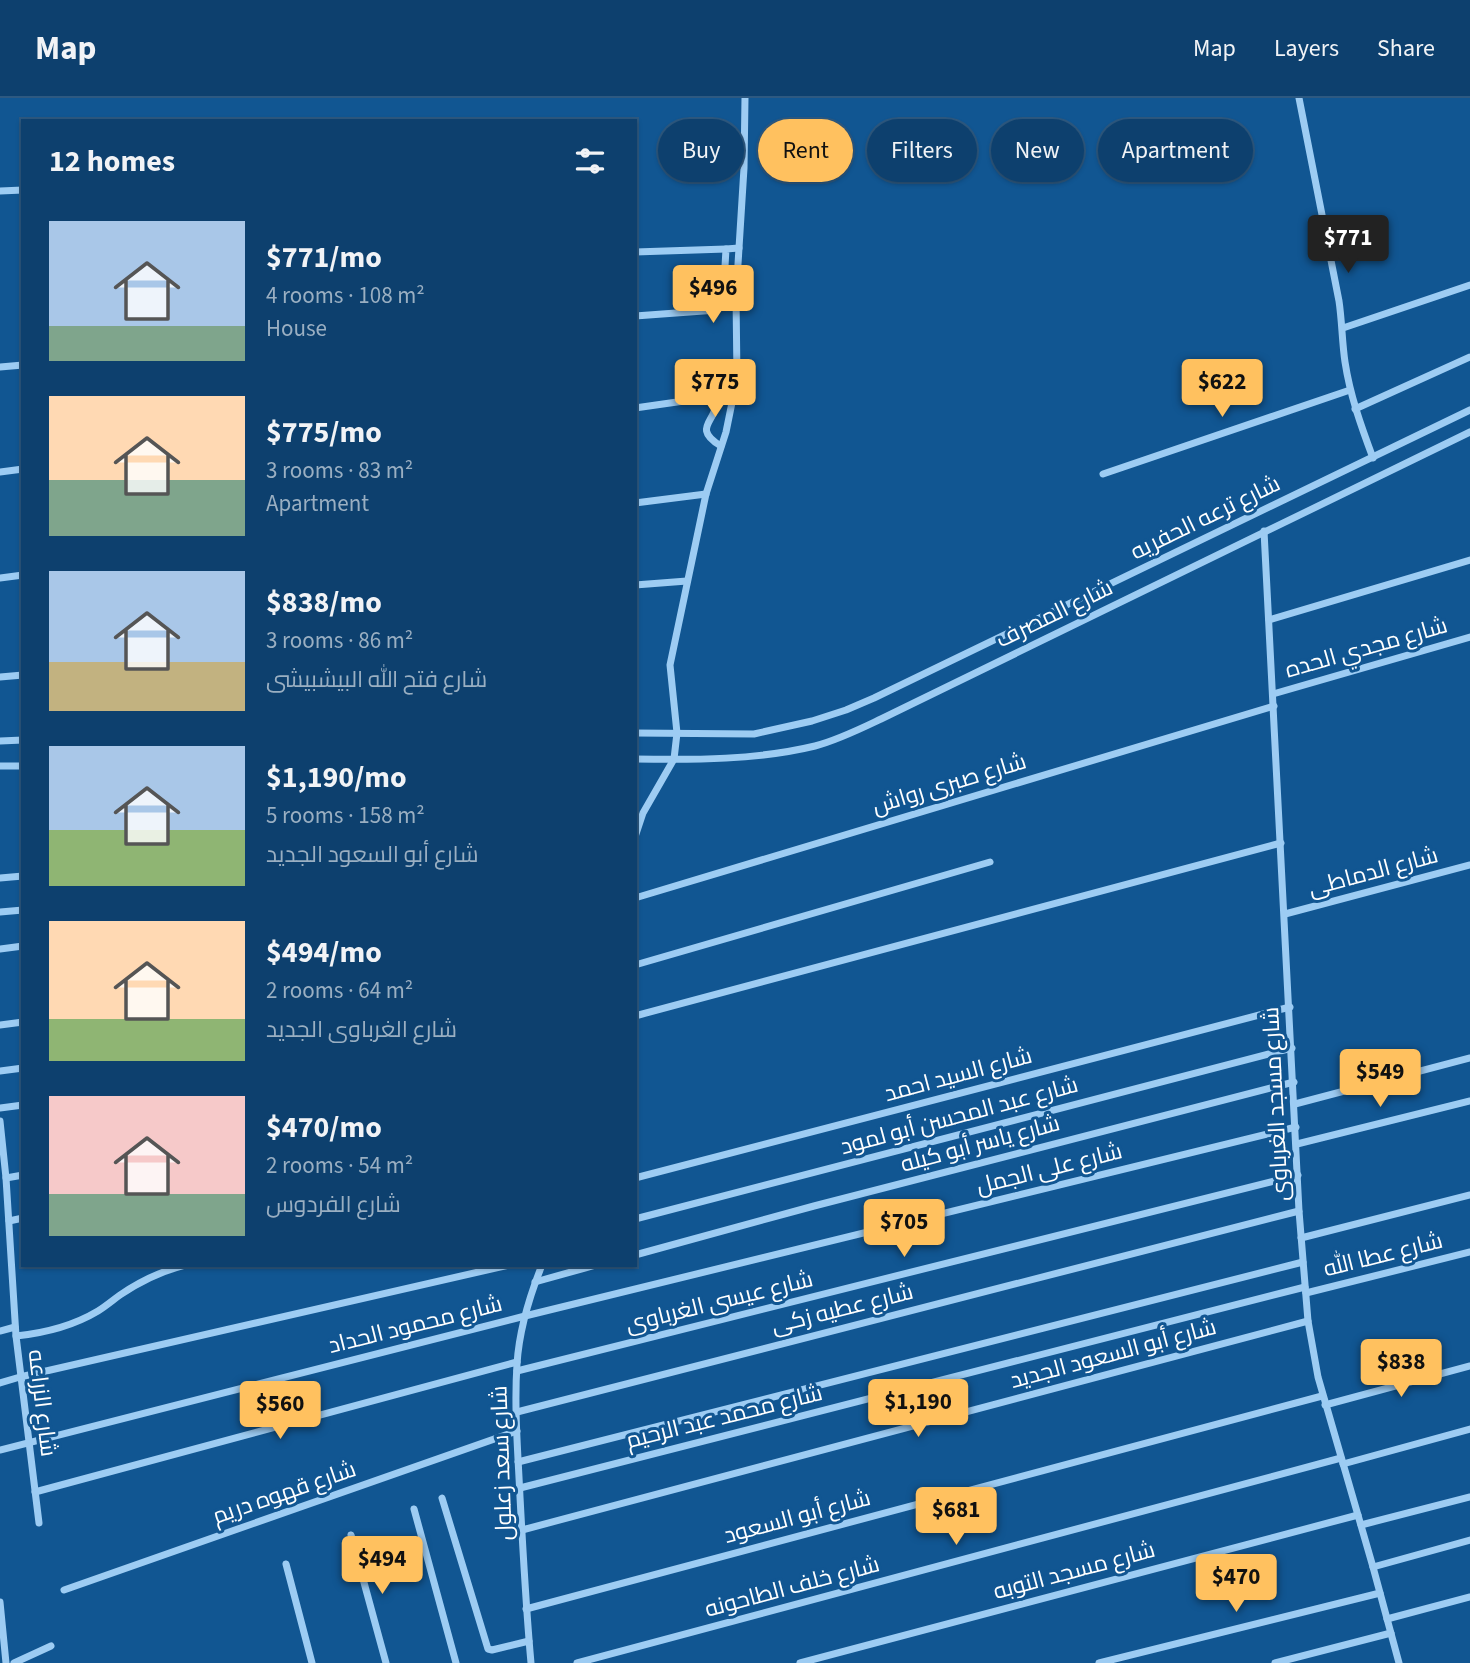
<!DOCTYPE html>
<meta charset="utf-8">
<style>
:root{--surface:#0d406e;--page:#1b4b76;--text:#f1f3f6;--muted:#9aafc2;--line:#2d5981;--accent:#ffc15f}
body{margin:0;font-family:"Source Sans 3",Cairo,sans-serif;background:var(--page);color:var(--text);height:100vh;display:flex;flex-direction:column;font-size:26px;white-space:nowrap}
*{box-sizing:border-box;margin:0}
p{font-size:23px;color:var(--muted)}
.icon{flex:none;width:38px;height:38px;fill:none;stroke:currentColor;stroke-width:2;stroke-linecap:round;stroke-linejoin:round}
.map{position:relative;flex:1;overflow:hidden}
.drawer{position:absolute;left:21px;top:21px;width:616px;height:1148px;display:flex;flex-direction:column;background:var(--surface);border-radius:0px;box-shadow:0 2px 5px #0004,0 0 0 2px var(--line)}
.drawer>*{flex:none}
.banner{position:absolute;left:658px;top:21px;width:665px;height:63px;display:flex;gap:14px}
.price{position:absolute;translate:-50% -60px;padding:0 16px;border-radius:7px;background:var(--accent);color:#111;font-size:23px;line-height:46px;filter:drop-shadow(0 2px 4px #0008)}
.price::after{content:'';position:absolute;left:50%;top:42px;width:21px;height:16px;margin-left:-10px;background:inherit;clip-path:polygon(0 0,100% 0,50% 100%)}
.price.on{background:#222;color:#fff}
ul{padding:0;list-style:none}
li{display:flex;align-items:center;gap:21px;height:175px;padding:0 28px}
li span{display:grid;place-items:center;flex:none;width:196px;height:140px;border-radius:0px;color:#555}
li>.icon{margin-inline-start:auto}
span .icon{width:84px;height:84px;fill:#fffc;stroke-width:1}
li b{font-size:30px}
h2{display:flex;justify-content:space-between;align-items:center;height:84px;padding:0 28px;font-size:30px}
.tag{padding:0 24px;border-radius:32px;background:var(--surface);box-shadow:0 2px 5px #0004,0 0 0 2px var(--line);font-size:24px;line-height:63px}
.tag.on{background:var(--accent);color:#111}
header{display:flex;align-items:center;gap:42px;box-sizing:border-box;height:98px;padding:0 35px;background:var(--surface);border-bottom:2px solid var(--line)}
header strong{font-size:33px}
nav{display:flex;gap:38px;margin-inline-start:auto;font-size:24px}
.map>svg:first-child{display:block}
</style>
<header>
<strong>Map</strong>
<nav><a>Map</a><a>Layers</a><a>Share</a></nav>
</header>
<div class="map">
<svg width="1470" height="1565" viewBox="0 0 1470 1565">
<rect width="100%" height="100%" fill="#115692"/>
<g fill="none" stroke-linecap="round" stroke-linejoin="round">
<g stroke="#9dccf3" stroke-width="7">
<path d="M1299,0L1339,203C1342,223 1342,244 1345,264C1350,297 1361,328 1373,360"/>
<polyline points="0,93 23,92"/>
<polyline points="635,154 726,151"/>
<polyline points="635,218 717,212 721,208 723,203 726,151 739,150"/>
<polyline points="1343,230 1470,187"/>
<polyline points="0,269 23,267"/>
<path d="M635,310L705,300L712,301C725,320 687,328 721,348"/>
<polyline points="1355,311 1470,259"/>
<polyline points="0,374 23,371"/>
<polyline points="1103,376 1350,292"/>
<polyline points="635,405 706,396"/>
<polyline points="1264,433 1299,1113 1308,1223 1318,1279 1373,1469 1399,1565"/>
<polyline points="0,480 23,477"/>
<polyline points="635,487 687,483"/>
<polyline points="1269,522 1470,462"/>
<polyline points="0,579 23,577"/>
<polyline points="1273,596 1470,539"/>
<polyline points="635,635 754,636 812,623 846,612 874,600 1470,312"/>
<polyline points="0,643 23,642"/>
<path d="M635,661C695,662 757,662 815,648C838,642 860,631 881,621L1470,334"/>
<polyline points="0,668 23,668"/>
<polyline points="635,739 643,715 674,661 677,635 670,567 706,396 726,334 737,280 736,198 744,70 745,0"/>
<polyline points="0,780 23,778"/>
<polyline points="635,800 1274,608"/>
<polyline points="0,814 23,812"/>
<polyline points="1285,816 1470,767"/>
<polyline points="0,851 23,848"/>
<polyline points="635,867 990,764"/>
<polyline points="635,918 1281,745"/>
<polyline points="0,927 23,924"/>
<polyline points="0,973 23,970"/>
<polyline points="1295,1006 1470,960"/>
<polyline points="0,1010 23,1007"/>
<polyline points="0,1023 6,1080 16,1238 39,1425"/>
<polyline points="1297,1046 1470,1003"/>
<polyline points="6,1080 23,1077"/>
<polyline points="635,1080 1290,909"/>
<polyline points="635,1121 1292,950"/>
<polyline points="9,1123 23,1120"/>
<polyline points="1301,1140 1470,1097"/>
<polyline points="635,1157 814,1108 1294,984"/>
<polyline points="535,1184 596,1167"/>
<polyline points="1306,1195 1470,1154"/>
<polyline points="0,1233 15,1229"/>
<path d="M16,1238C45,1235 73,1228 98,1213C106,1208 113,1202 120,1197C139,1184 162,1173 185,1167"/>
<polyline points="517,1273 1298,1077"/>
<polyline points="0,1285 20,1279 509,1167"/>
<polyline points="1325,1307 1470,1268"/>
<polyline points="517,1314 1299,1113"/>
<polyline points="0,1352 525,1218 1296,1029"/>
<polyline points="518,1364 1303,1164"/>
<polyline points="1343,1366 1470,1331"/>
<polyline points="520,1390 1305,1189"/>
<polyline points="35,1394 517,1264"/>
<polyline points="442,1400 488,1551 492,1552 529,1543"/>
<polyline points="414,1411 456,1565"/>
<polyline points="1361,1427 1470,1399"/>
<polyline points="522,1432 1308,1223"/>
<polyline points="351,1437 386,1565"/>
<polyline points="286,1466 312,1565"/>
<polyline points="1373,1469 1470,1442"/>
<polyline points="64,1492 517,1333"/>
<polyline points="0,1504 6,1565"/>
<polyline points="526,1511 1322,1298"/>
<polyline points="1387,1521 1470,1499"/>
<polyline points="14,1565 51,1548"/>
<path d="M531,1565C526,1510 523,1455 520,1399C518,1355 514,1310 517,1266C519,1234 530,1197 542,1167"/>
<polyline points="577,1565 1341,1360"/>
<polyline points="800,1565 1358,1417"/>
<polyline points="1099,1565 1380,1495"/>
<polyline points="1275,1565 1391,1535"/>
</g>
</g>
<g text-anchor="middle" stroke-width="6" stroke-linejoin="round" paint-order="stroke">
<g font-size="23" fill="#fff" stroke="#115692">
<text transform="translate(1205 419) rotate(-26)" y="8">شارع ترعه الحفريه</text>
<text transform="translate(1054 515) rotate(-26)" y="8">شارع المصرف</text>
<text transform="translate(1366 549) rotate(-16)" y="8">شارع مجدي الحده</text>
<text transform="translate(949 685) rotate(-17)" y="8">شارع صبرى رواش</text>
<text transform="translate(1373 773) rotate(-15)" y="8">شارع الدماطى</text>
<text transform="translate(958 976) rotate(-15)" y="8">شارع السيد احمد</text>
<text transform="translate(1275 1006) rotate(-93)" y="8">شارع مسجد الغرباوى</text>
<text transform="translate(959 1017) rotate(-15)" y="8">شارع عبد المحسن أبو لمود</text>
<text transform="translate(980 1045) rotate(-15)" y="8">شارع ياسر أبو كيله</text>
<text transform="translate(1049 1070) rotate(-14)" y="8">شارع على الجمل</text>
<text transform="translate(1383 1156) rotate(-14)" y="8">شارع عطا الله</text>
<text transform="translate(719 1203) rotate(-14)" y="8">شارع عيسى الغرباوى</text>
<text transform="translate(842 1210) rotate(-14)" y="8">شارع عطيه زكى</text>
<text transform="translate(415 1226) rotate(-14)" y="8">شارع محمود الحداد</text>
<text transform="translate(1113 1255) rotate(-15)" y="8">شارع أبو السعود الجديد</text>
<text transform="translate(43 1305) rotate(83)" y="8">شارع الزراعه</text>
<text transform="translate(724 1318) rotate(-14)" y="8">شارع محمد عبد الرحيم</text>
<text transform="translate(501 1365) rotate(-92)" y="8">شارع سعد زعلول</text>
<text transform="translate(284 1394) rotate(-19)" y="8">شارع قهوه دريم</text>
<text transform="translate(797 1418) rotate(-15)" y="8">شارع أبو السعود</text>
<text transform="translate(1074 1472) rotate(-15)" y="8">شارع مسجد التوبه</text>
<text transform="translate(792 1488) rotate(-15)" y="8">شارع خلف الطاحونه</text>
</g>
</g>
</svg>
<b class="price on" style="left:1348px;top:177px">$771</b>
<b class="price" style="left:713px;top:227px">$496</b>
<b class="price" style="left:715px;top:321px">$775</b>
<b class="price" style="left:1222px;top:321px">$622</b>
<b class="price" style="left:1380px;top:1011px">$549</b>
<b class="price" style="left:904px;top:1161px">$705</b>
<b class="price" style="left:1401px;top:1301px">$838</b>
<b class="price" style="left:918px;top:1341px">$1,190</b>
<b class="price" style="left:280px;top:1343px">$560</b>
<b class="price" style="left:956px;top:1449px">$681</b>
<b class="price" style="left:382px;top:1498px">$494</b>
<b class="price" style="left:1236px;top:1516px">$470</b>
<div class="banner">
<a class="tag">Buy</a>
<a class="tag on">Rent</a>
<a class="tag">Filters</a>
<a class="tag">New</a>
<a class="tag">Apartment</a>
</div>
<section class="drawer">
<h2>12 homes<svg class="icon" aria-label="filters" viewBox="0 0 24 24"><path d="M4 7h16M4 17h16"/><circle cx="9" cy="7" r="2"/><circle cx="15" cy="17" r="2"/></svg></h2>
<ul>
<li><span style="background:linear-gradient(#a9c7e8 75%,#7fa58c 0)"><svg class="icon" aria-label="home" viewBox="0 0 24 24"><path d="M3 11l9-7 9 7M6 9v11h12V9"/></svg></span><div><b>$771/mo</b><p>4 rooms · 108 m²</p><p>House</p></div></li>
<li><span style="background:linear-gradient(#ffd9b3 60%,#7fa58c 0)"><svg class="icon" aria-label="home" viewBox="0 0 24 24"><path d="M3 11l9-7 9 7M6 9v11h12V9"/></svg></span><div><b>$775/mo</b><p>3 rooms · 83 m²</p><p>Apartment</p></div></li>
<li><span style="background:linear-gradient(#a9c7e8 65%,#c2b280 0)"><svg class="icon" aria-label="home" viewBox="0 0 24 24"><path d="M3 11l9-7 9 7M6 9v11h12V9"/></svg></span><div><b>$838/mo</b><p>3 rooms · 86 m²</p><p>شارع فتح الله البيشبيشى</p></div></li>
<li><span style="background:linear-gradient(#a9c7e8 60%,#8fb573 0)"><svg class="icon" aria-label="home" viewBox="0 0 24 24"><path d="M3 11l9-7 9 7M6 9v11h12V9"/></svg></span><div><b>$1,190/mo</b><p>5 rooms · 158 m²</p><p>شارع أبو السعود الجديد</p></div></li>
<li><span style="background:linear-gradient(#ffd9b3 70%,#8fb573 0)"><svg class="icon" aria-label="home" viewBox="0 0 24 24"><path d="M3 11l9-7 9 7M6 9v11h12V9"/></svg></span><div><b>$494/mo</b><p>2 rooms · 64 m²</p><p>شارع الغرباوى الجديد</p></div></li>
<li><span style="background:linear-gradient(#f6c9c9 70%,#7fa58c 0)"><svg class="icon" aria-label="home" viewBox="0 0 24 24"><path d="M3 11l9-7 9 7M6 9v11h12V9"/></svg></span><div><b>$470/mo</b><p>2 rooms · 54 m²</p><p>شارع الفردوس</p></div></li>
</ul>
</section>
</div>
